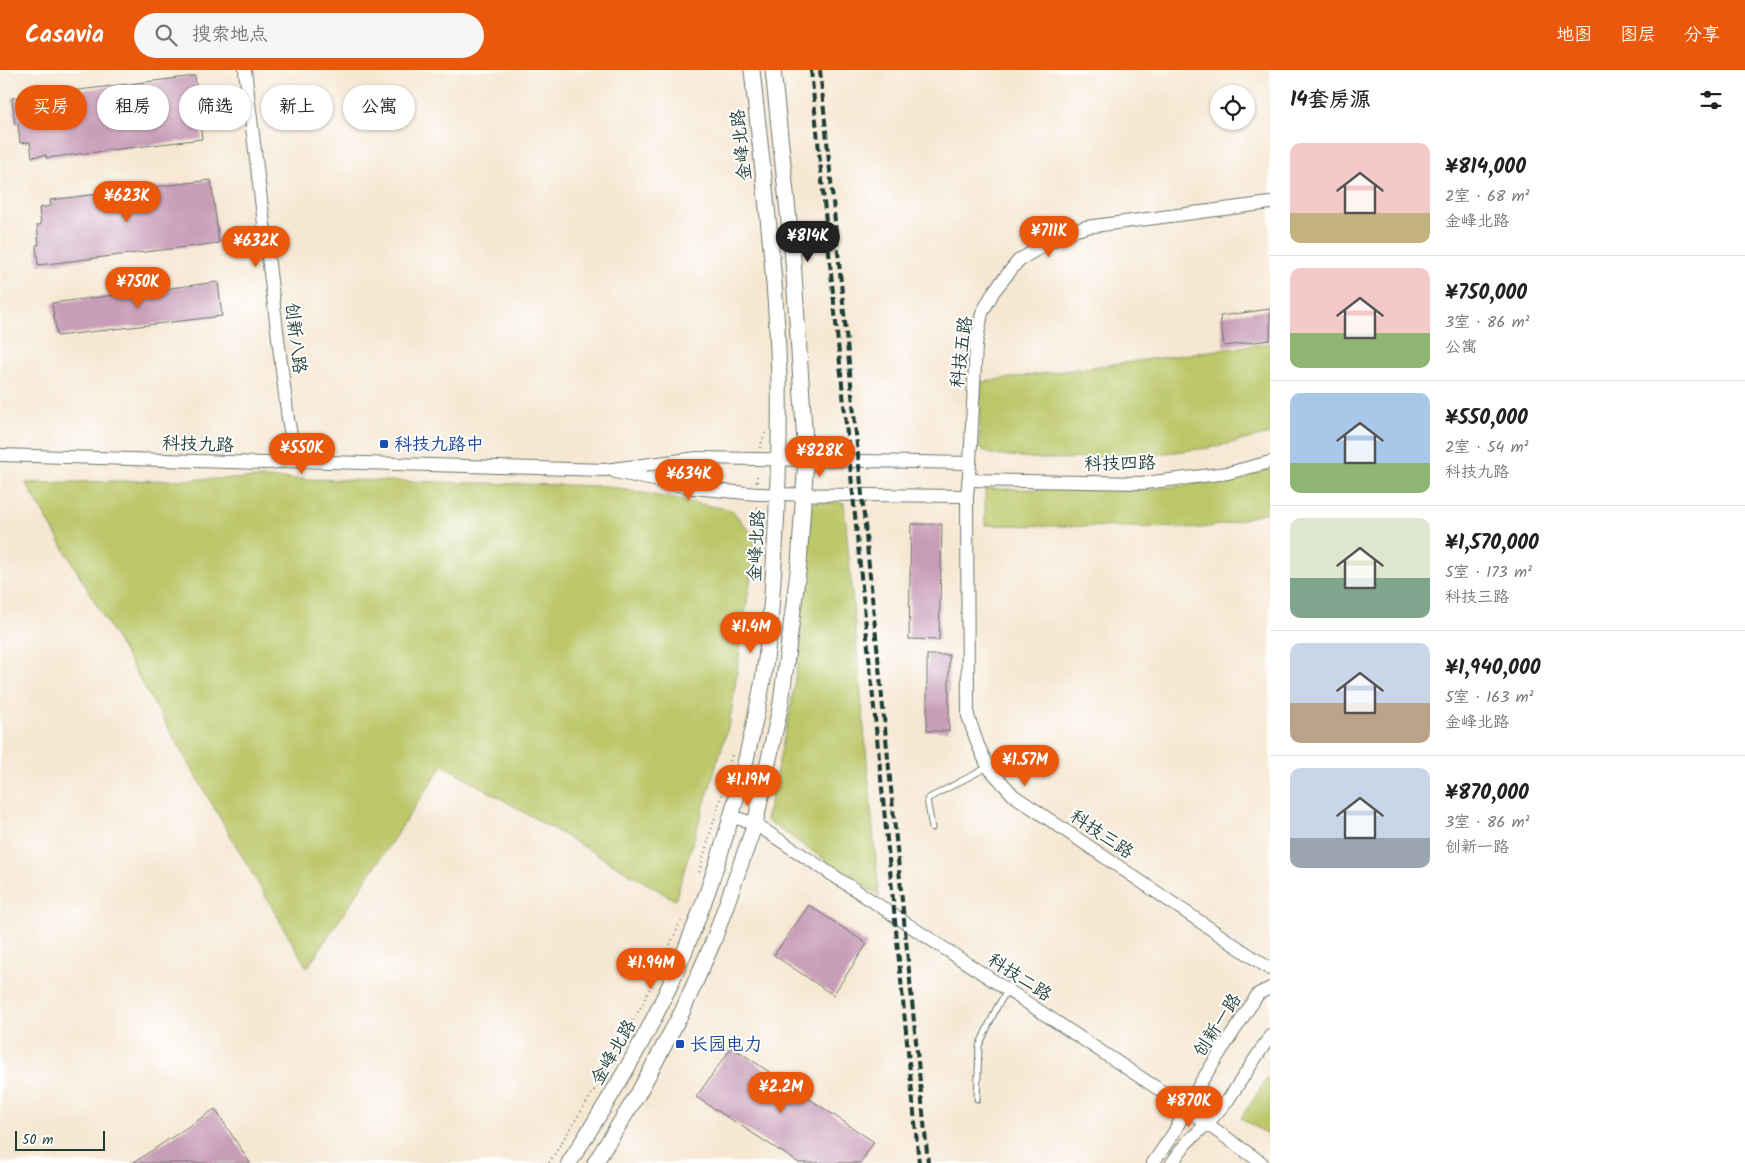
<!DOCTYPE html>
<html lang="zh">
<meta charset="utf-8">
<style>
:root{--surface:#fff;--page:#f6f6f6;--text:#222;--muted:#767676;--line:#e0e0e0;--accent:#ea580c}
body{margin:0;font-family:Kalam,"LXGW WenKai TC",sans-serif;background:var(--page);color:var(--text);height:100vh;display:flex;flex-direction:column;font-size:19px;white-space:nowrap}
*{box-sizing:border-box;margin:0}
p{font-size:16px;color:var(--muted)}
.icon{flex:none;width:28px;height:28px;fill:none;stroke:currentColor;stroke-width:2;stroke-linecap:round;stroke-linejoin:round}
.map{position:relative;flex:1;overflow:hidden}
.side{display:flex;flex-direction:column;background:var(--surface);width:475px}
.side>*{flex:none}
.guide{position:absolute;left:15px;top:15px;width:475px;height:45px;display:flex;gap:10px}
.controls{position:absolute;left:1210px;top:15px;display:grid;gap:10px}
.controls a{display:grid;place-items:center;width:45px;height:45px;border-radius:50%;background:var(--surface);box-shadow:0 1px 4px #0004;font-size:25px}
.scale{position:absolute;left:15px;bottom:12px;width:90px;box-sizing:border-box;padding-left:5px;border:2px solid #1f3d34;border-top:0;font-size:14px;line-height:18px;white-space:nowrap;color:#1f3d34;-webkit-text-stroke:4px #fff;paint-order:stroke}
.price{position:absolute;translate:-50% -42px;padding:0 11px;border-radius:18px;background:var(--accent);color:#fff;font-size:16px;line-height:32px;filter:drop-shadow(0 1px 2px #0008)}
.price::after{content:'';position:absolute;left:50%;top:30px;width:15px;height:11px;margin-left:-8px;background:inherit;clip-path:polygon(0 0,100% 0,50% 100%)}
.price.on{background:#222;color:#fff}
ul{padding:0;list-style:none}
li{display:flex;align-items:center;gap:15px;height:125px;padding:0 20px}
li+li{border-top:1px solid var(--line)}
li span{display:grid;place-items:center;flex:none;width:140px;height:100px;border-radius:10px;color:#555}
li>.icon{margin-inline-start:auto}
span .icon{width:60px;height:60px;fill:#fffc;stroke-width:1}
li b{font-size:21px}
h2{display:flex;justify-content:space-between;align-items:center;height:60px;padding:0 20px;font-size:21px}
.tag{padding:0 18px;border-radius:22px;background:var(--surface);box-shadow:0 1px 4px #0004;font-size:18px;line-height:45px}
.tag.on{background:var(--accent);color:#fff}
header{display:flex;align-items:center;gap:30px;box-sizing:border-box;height:70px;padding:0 25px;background:var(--accent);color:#fff}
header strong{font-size:24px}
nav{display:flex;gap:28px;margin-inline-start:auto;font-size:18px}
.search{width:350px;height:45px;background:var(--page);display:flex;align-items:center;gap:12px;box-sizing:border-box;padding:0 18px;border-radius:28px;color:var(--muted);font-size:19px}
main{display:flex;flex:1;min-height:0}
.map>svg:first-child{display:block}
</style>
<header>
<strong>Casavia</strong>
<div class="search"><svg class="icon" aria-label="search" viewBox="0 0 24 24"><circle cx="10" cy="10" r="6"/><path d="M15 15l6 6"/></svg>搜索地点</div>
<nav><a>地图</a><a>图层</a><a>分享</a></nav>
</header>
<main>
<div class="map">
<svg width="1270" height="1093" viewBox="0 0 1270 1093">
<rect width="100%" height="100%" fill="#fff"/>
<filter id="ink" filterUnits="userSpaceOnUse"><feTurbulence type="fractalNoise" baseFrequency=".02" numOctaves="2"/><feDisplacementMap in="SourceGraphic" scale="10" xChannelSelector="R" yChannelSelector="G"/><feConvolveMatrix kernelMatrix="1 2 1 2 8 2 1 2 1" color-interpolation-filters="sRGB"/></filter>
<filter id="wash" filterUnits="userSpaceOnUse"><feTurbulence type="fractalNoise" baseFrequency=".0096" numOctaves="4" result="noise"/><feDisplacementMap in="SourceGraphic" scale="20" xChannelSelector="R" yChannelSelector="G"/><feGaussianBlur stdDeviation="1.12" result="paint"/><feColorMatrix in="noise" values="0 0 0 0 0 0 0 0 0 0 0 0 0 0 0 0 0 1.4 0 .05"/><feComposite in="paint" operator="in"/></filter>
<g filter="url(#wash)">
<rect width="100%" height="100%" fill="#f6e7d2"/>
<g fill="#bbc769" stroke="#6d824e">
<polygon points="1270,273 1270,364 1209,378 1125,388 1041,389 990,384 979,377 981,312"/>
<polygon points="1270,399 1270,441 1231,453 1202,458 985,455 985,419 1145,420 1228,410"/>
<polygon points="261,408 606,416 732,440 756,469 730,651 675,830 443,695 307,898 26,413"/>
<polygon points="809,432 844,433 879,826 766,750 791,636 800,574"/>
<polygon points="1270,1004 1270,1066 1241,1048"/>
</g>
<g id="blocks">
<g fill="#c89db8">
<polygon points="195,6 202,69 46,88 46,85 32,87 30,72 20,73 18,53 15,54 12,28"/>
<polygon points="211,110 219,173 38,195 36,175 39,175 37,155 41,155 39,138 51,136 50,130"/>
<polygon points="218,212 222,246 57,266 52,233"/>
<polygon points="1270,239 1270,270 1224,276 1220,246"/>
<polygon points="911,454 942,454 939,570 909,569"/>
<rect x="927" y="585" width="22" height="76"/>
<polygon points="809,835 867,874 833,925 774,885"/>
<polygon points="732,977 874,1072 860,1093 799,1093 696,1027"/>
<polygon points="215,1039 250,1093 133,1093"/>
</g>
</g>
</g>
<g filter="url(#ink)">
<use href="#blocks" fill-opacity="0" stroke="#6a786b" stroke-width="1"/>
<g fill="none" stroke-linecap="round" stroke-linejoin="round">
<g stroke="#6a786b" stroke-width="7">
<g id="service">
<polyline points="932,758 927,729 988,697"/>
<polyline points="977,1029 979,976 997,937 1007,921"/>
</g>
</g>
<g stroke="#6a786b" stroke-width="14">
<g id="tertiary">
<polyline points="245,0 288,349 296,391"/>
<polyline points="1270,133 1086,157 1062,165 1019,190 994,221 982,243 976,275 970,393 967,426 968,646 978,675 988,697 1013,725 1270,899"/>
<polyline points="0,385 265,393 296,391 605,400 697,388 970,393"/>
<polyline points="615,402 693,418 757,424 967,426"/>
<polyline points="969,410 1144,413 1228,403 1270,392"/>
<polyline points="731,746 755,754 1172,1028 1186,1039 1262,1093"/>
<polyline points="1153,1093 1173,1064 1201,1012 1258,924 1270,918"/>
<polyline points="1172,1093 1186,1073 1207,1054 1228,1030 1270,966"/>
</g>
</g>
<g stroke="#6a786b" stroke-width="17">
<g id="secondary">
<path d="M569,1093C600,1044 632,993 658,940C708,839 741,726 762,615C770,570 772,524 775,478C778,423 780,368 779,313C777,208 763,104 752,0"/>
<polyline points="595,1093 638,1024 682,942 713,872 755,754 781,633 799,494 806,389 793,189 773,0"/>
</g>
</g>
<g stroke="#6a786b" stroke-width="2" stroke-dasharray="1 4" stroke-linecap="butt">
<polyline points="760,378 765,363"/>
<polyline points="757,412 757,402"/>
<polyline points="757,437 763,448"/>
<polyline points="729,696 732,684"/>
<polyline points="699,802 723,720"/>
<polyline points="549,1093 604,1004 643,933 681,851"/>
</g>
<use href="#service" stroke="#fff" stroke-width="5"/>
<use href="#tertiary" stroke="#fff" stroke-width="12"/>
<use href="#secondary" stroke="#fff" stroke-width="15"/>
<g stroke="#1f3d34" stroke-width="4" stroke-dasharray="8 4" stroke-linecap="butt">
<polyline points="811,0 919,1093"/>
<polyline points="820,0 928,1093"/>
</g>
</g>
</g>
<g fill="#1a4fb4" stroke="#fff" stroke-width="2">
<rect x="379" y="369" width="10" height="10" rx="2.5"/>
<rect x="675" y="969" width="10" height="10" rx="2.5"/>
</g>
<g text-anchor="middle" stroke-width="4" stroke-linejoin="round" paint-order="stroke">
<g font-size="18" fill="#1f3d34" stroke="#fff">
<text transform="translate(741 75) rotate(-96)" y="6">金峰北路</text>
<text transform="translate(296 268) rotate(83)" y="6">创新八路</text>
<text transform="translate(961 282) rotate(-83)" y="6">科技五路</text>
<text transform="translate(198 374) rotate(2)" y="6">科技九路</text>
<text transform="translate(1120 393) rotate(-1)" y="6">科技四路</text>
<text transform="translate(756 476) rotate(-87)" y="6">金峰北路</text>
<text transform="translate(1102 764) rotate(34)" y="6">科技三路</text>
<text transform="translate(1020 907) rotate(33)" y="6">科技二路</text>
<text transform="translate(1217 955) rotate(-57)" y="6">创新一路</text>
<text transform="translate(613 982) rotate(-60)" y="6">金峰北路</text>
</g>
<g font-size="18" fill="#164399" stroke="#fff" text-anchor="start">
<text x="394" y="380">科技九路中</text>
<text x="690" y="980">长园电力</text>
</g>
</g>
</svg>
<div class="controls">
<a><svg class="icon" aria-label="locate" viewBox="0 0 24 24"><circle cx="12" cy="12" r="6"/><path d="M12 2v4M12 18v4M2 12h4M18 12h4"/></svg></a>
</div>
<div class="scale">50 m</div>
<b class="price" style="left:127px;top:153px">¥623K</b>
<b class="price" style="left:1049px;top:188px">¥711K</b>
<b class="price on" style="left:808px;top:193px">¥814K</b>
<b class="price" style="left:256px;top:198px">¥632K</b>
<b class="price" style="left:138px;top:239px">¥750K</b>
<b class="price" style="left:302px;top:405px">¥550K</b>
<b class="price" style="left:820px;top:408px">¥828K</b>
<b class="price" style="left:689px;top:431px">¥634K</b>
<b class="price" style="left:751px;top:584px">¥1.4M</b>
<b class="price" style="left:1025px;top:717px">¥1.57M</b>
<b class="price" style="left:748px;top:737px">¥1.19M</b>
<b class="price" style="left:651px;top:920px">¥1.94M</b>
<b class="price" style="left:781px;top:1044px">¥2.2M</b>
<b class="price" style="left:1189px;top:1058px">¥870K</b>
<div class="guide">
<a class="tag on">买房</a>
<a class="tag">租房</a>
<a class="tag">筛选</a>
<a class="tag">新上</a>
<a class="tag">公寓</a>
</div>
</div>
<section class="side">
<h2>14套房源<svg class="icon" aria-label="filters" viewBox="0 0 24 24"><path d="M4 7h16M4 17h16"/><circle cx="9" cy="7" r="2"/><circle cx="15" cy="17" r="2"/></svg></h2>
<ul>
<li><span style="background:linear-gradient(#f6c9c9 70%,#c2b280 0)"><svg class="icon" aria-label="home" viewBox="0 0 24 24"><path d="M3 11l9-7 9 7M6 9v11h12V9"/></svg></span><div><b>¥814,000</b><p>2室 · 68 m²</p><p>金峰北路</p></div></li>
<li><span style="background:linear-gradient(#f6c9c9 65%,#8fb573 0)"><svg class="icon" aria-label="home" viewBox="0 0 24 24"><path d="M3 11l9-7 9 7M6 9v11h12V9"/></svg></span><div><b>¥750,000</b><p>3室 · 86 m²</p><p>公寓</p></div></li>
<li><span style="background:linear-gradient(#a9c7e8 70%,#8fb573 0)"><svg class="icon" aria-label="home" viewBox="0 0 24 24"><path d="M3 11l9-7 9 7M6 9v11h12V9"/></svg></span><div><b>¥550,000</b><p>2室 · 54 m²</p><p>科技九路</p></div></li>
<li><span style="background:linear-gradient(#dfe7d0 60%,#7fa58c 0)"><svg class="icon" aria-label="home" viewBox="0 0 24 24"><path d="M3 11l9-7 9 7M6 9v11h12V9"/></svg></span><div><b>¥1,570,000</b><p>5室 · 173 m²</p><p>科技三路</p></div></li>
<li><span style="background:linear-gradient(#c9d6e8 60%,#b9a48a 0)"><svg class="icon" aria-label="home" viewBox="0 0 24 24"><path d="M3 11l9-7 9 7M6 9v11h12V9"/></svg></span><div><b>¥1,940,000</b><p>5室 · 163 m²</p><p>金峰北路</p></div></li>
<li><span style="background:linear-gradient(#c9d6e8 70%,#9aa5b1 0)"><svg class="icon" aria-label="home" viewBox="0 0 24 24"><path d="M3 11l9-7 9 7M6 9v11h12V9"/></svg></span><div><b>¥870,000</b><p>3室 · 86 m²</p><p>创新一路</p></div></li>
</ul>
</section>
</main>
